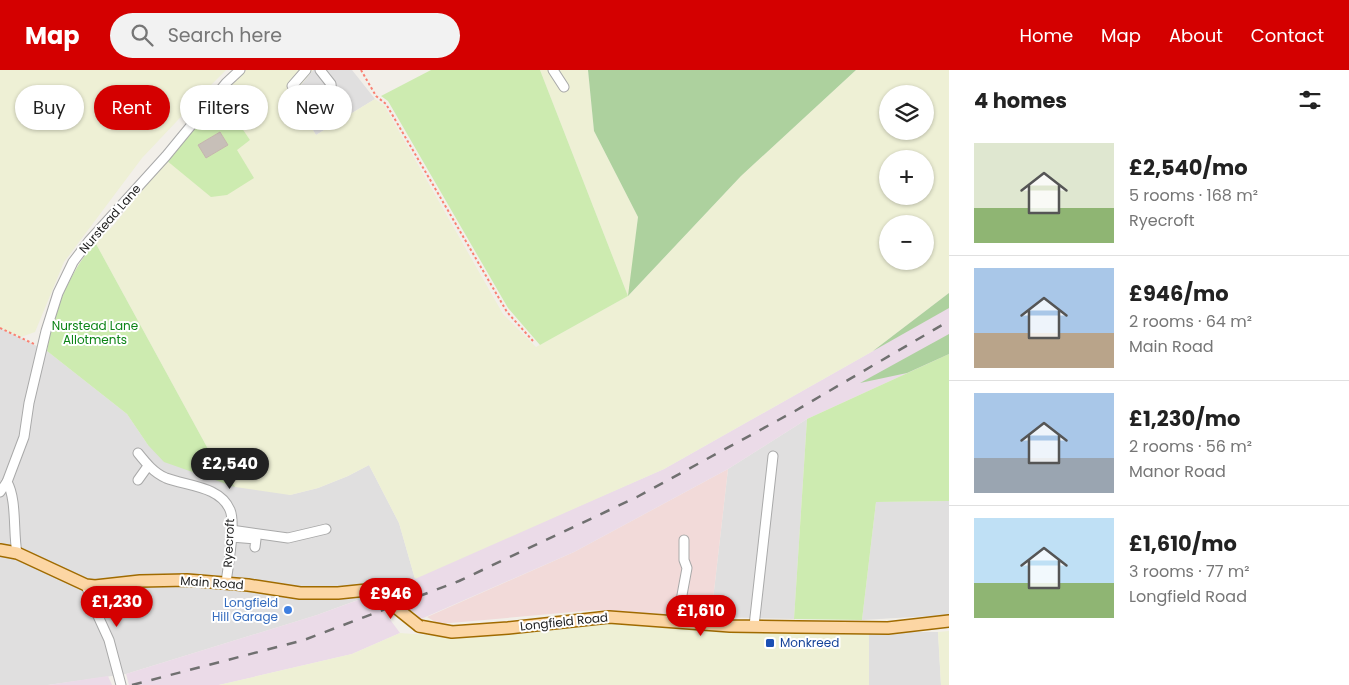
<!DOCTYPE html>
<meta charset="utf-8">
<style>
:root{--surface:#fff;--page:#f2f2f2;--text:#222;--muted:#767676;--line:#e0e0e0;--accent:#d40000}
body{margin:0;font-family:Poppins,sans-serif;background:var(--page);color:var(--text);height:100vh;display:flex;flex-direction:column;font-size:19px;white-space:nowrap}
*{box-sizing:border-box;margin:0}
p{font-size:16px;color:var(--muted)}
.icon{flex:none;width:28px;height:28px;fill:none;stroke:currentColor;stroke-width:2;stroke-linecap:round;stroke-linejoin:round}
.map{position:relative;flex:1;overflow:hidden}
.sheet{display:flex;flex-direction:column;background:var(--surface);width:400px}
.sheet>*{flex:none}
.guide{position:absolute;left:15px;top:15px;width:475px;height:45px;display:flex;gap:10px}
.fabs{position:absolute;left:879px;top:15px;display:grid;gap:10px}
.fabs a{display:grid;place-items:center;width:55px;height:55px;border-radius:50%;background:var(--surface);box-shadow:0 1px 4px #0004;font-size:25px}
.price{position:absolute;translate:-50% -42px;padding:0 11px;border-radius:18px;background:var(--accent);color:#fff;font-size:16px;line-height:32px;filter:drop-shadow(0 1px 2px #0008)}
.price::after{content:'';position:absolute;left:50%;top:30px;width:15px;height:11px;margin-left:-8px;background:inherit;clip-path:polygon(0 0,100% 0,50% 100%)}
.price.selected{background:#222;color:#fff}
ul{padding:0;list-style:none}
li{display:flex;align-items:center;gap:15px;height:125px;padding:0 25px}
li+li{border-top:1px solid var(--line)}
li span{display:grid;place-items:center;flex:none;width:140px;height:100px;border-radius:0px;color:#555}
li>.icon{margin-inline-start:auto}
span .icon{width:60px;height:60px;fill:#fffc;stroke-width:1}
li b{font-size:21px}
h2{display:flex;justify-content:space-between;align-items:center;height:60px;padding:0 25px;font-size:21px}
.chip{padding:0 18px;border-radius:22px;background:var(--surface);box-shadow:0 1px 4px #0004;font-size:18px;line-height:45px}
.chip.selected{background:var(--accent);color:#fff}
header{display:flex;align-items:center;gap:30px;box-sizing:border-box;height:70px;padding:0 25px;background:var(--accent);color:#fff}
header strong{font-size:24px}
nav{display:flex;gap:28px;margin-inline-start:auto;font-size:18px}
.search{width:350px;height:45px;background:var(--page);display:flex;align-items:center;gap:12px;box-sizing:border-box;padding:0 18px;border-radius:28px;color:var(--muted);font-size:19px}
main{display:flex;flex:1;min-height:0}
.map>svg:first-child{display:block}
</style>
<header>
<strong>Map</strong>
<div class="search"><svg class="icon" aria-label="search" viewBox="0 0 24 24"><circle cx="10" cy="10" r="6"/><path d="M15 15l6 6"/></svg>Search here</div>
<nav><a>Home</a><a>Map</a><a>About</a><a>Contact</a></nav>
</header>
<main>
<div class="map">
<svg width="949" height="615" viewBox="0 0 949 615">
<rect width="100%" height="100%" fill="#f2efe9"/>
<g fill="#e0dfdf">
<polygon points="313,0 352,0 375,29 316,65 292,26"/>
<polygon points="0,258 47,281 127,344 148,375 290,425 318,418 348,406 369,395 399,453 415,509 317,545 126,604 48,615 0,615"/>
<polygon points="807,349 794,549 711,547 728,399"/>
<polygon points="949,426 949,545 862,550 876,432 948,431"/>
<polygon points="869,562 938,562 941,615 869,615"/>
</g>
<polygon fill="#f2dad9" points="728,399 711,547 595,540 439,554 427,547 574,482"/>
<g fill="#ebdbe8">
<polygon points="949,223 949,284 807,349 728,399 574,482 421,549 389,519 664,399 873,281"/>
<polygon points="372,525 400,563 352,584 219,615 129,615 126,604 317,545"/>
<polygon points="108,606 112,615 48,615"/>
</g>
<g fill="#eef0d5" fill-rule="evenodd">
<polygon points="0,0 226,0 211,15 142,88 64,192 35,262 21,267 0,258"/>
<path d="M246,0H313L292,26L316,65L375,29L384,35L503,244L536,277L628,226L540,0H588L594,61L638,147L629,225L741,106L856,0H949V223L873,281L664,399L415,509L399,453L369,395L348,406L318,418L290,425L235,417L208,379L95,172L113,156L166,90L254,108L236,80L250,70L221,27ZM888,24H925V61H888ZM888,89H925V126H888ZM888,154H925V191H888Z"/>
<polygon points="641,553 718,562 869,562 869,615 219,615 352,584 400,563 468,568 573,555"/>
<polygon points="949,561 949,615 941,615 938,562"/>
</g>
<g fill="#cdebb0" fill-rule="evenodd">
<polygon points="431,0 540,0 628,226 540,275 508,238 388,31 381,26"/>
<path d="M221,27L250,70L237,80L254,108L227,125L211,127L166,90ZM220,62L228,75L206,88L198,75Z"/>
<path d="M95,172L208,379L235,417L164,392L148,375L127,344L47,281C53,241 69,204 95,172Z"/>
<polygon points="949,284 949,431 876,432 862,550 794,549 807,349"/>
</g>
<g fill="#add19e">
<polygon points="588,0 856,0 741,106 628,226 638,147 594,61"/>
<polygon points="949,223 949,238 873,281"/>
<polygon points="949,264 949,284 907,303 860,313"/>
</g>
<polygon fill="#c7bfb8" stroke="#c4b6ab" points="220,62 228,75 206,88 198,75"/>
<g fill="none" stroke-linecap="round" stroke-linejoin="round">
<g stroke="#a9a9a9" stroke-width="11">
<g id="minor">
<polyline points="320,0 331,14 332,23"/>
<polyline points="553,0 564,17"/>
<polyline points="292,16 306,0"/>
<path d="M138,383C146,393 154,403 166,408C187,416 220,416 230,440C236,454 228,496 226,513"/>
<polyline points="138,410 148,396"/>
<polyline points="0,422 7,412"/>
<polyline points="231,460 288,468 326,459"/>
<polyline points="231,467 256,469 255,477"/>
<path d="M17,483C13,463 17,429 7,412L24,367L29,333L46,261L58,223L73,192L89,171L166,86L226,13L240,0"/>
<polyline points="86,515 93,535 109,570 121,615"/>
<polyline points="677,552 687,498 684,490 684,470"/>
<polyline points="754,556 773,386"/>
</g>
</g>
<g stroke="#a06b00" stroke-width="14">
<g id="major">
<polyline points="0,480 17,483 86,515 95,516 140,511 187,510 248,515 300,523 338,523 367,520 375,522 379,524"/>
<polyline points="419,556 452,562 508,558 609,547 730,556 797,557 888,558 949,551"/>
</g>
</g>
<g stroke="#fa8072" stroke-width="2" stroke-dasharray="2.5 2.5" stroke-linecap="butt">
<polyline points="361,0 376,26 386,34 507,242 533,271"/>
<polyline points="0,258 34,274"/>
</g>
<use href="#minor" stroke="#fff" stroke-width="9"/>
<use href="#major" stroke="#fcd6a4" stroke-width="11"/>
<polyline stroke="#707070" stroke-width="2.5" stroke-dasharray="10 10" stroke-linecap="butt" points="132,615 304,570 459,511 637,427 795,341 949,251"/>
<g stroke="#a06b00" stroke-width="14" stroke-linecap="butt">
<polyline id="major-bridge" points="379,524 419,556"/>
</g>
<use href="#major-bridge" stroke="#fcd6a4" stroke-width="11"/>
</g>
<circle fill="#3f7fe0" stroke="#fff" stroke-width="2" cx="288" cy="540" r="5"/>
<rect fill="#1a4fb4" stroke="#fff" stroke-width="2" x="765" y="568" width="10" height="10" rx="2.5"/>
<g text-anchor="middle" stroke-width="4" stroke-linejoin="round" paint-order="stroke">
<g font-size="12" fill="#222" stroke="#fff">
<text transform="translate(110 149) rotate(-49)" y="4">Nurstead Lane</text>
<text transform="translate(229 473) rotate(-87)" y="4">Ryecroft</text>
<text transform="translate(212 513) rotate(4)" y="4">Main Road</text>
<text transform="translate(564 552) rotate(-6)" y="4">Longfield Road</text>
</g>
<g font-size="12" fill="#0c8416" stroke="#fff">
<text x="95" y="260">Nurstead Lane<tspan x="95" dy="14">Allotments</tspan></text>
</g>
<g font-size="12" fill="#366cbe" stroke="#fff" text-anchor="end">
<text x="278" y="537">Longfield<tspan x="278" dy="14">Hill Garage</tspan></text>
</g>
<g font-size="12" fill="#164399" stroke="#fff" text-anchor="start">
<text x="780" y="577">Monkreed</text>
</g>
</g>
</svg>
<div class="fabs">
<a><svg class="icon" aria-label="layers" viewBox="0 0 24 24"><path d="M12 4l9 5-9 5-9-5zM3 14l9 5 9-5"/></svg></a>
<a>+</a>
<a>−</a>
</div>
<b class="price selected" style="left:230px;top:420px">£2,540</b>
<b class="price" style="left:391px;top:550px">£946</b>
<b class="price" style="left:117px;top:558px">£1,230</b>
<b class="price" style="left:701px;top:567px">£1,610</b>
<div class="guide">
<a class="chip">Buy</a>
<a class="chip selected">Rent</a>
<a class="chip">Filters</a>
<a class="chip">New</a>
</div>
</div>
<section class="sheet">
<h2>4 homes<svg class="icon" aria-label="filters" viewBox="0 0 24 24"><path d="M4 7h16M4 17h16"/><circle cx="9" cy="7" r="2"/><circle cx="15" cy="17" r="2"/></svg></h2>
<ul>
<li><span style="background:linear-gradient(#dfe7d0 65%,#8fb573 0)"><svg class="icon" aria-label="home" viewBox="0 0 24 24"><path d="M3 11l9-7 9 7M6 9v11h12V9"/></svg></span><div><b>£2,540/mo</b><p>5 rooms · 168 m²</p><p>Ryecroft</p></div></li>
<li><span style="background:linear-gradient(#a9c7e8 65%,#b9a48a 0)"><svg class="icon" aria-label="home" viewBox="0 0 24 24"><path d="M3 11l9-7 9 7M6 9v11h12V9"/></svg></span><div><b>£946/mo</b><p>2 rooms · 64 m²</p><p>Main Road</p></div></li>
<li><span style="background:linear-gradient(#a9c7e8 65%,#9aa5b1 0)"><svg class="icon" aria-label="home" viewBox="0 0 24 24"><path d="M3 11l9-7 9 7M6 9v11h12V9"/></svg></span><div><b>£1,230/mo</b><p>2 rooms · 56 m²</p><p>Manor Road</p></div></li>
<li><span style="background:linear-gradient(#bfe0f5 65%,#8fb573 0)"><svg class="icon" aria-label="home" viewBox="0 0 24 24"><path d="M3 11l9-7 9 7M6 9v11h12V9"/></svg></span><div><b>£1,610/mo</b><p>3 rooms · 77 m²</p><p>Longfield Road</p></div></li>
</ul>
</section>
</main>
